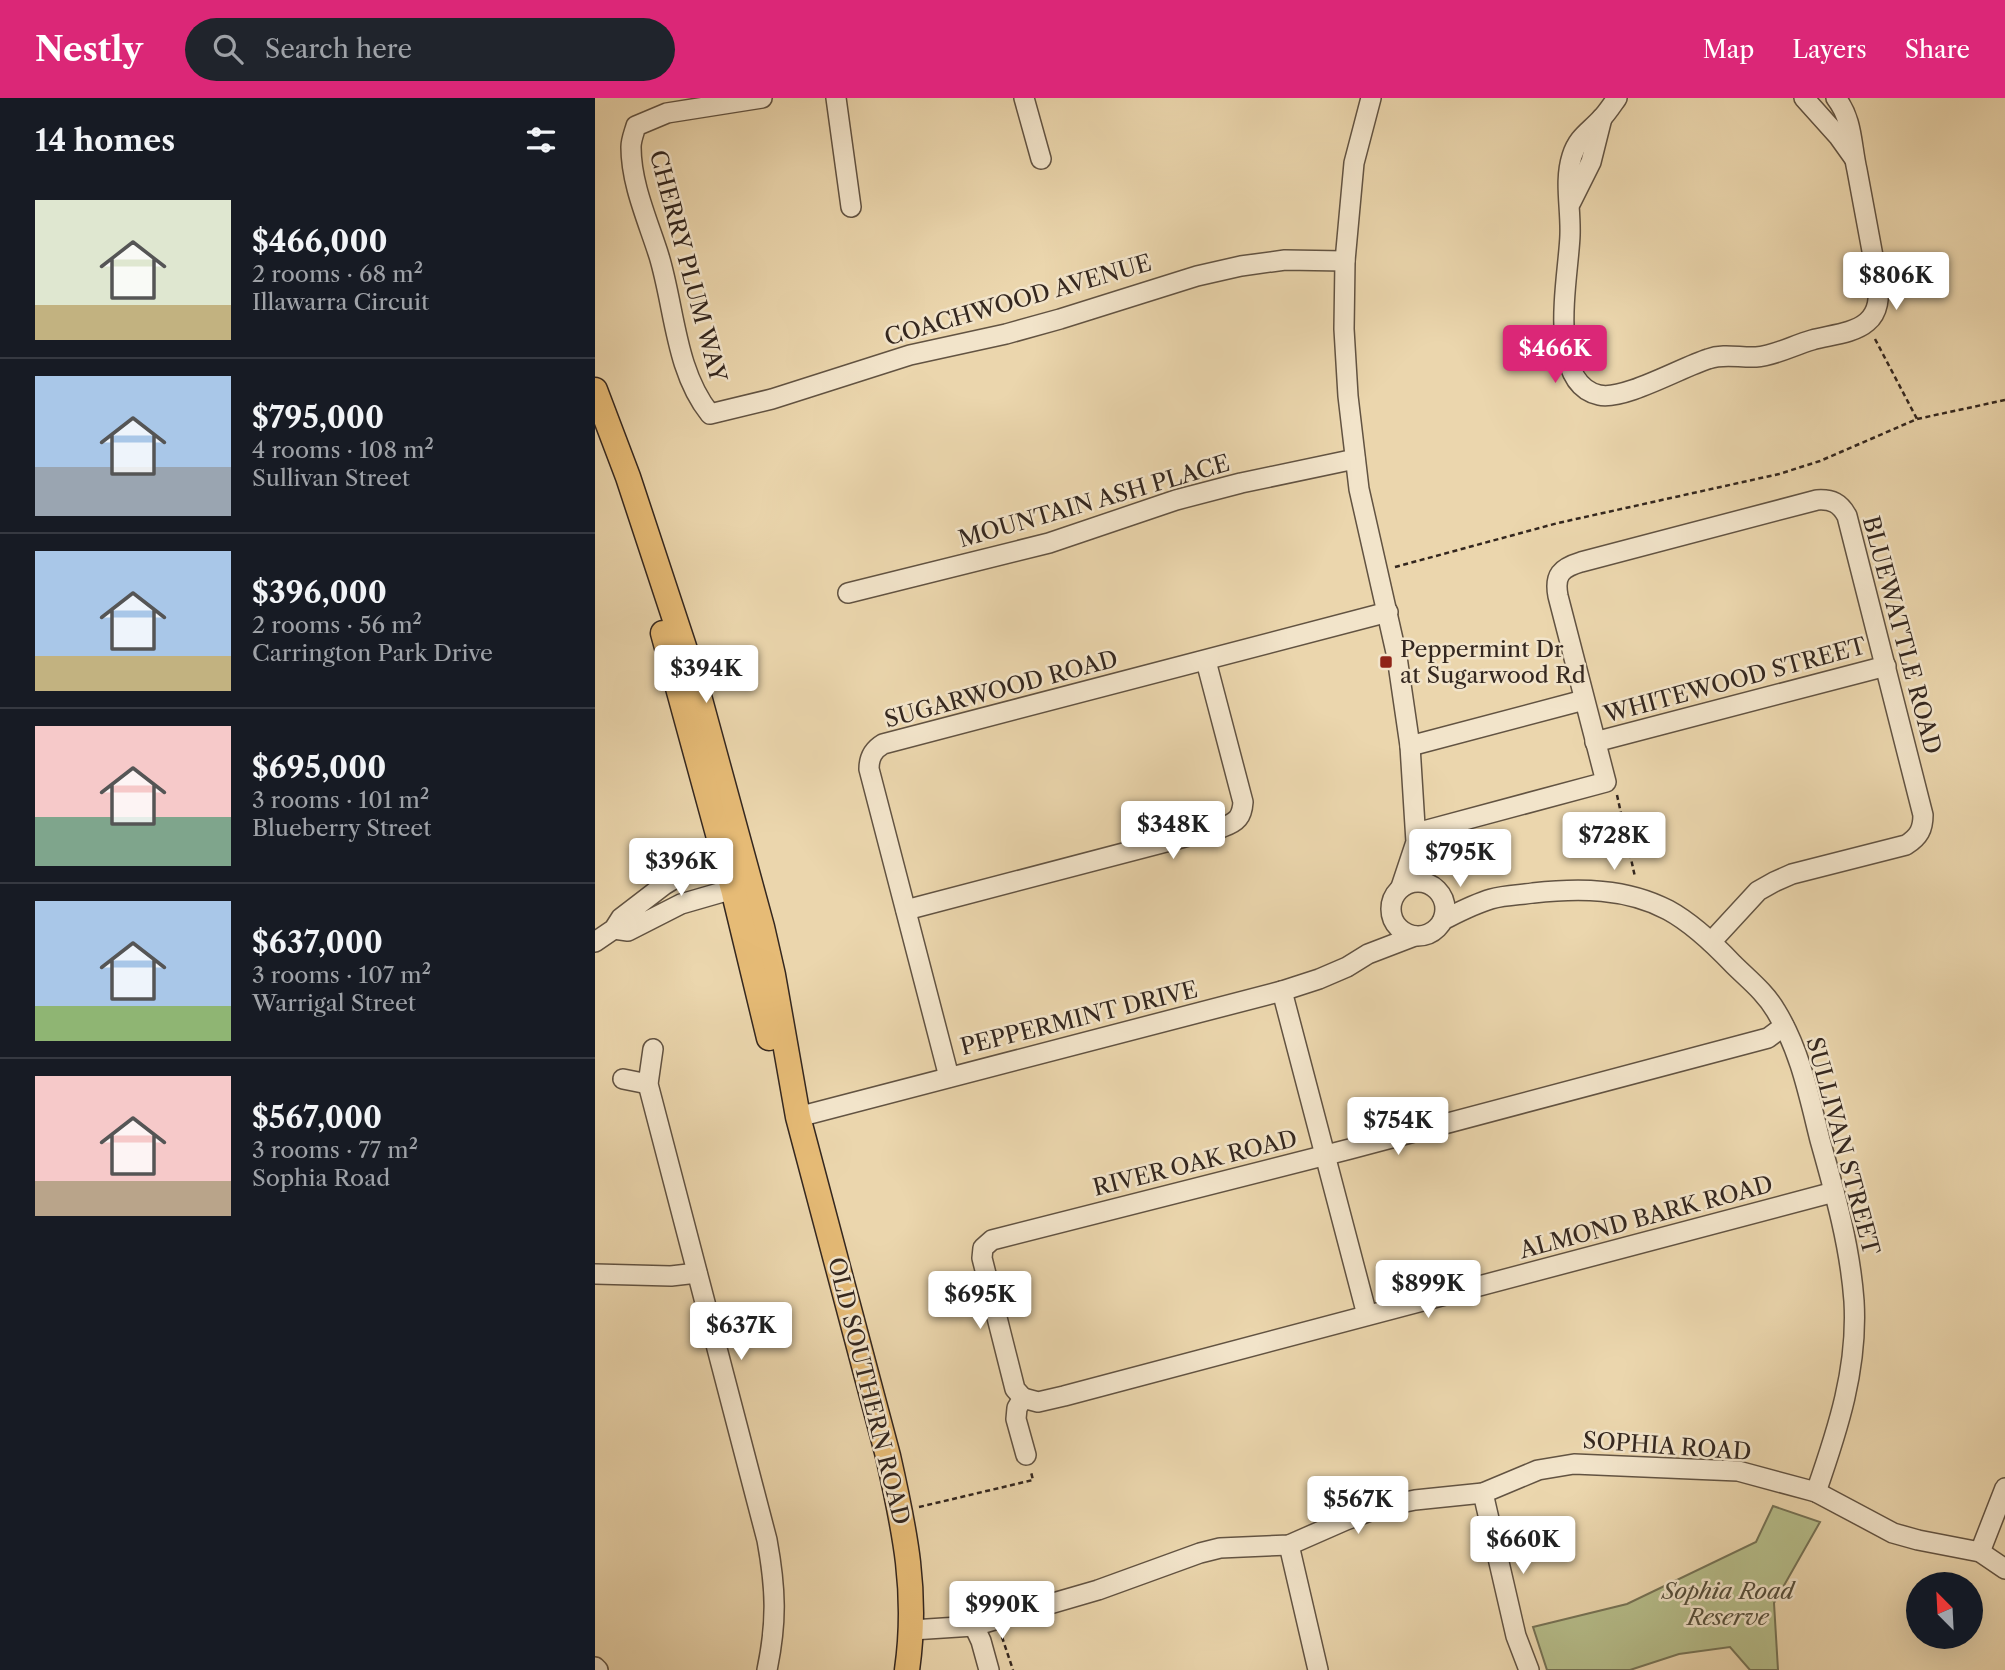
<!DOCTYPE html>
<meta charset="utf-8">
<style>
:root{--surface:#171b24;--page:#20242c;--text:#f1f3f6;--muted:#9ea1a6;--line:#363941;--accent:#db2777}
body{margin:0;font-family:"Libre Caslon Text",serif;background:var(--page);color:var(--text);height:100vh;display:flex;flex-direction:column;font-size:26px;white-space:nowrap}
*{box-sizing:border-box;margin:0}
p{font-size:23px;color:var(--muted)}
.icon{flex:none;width:38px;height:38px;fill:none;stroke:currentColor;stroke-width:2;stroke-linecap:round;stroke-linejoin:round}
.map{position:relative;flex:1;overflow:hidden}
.details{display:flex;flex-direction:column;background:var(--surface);width:595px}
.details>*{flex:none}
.needle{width:46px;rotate:336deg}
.tools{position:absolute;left:1311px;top:1474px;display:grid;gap:14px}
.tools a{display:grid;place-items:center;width:77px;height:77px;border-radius:50%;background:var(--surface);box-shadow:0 7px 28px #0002;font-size:35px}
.price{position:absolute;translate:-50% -60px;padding:0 16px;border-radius:7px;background:#fff;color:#222;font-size:23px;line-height:46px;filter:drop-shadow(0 2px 4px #0008)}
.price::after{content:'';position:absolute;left:50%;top:42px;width:21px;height:16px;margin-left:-10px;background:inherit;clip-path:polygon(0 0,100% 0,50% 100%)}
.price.active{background:var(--accent);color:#fff}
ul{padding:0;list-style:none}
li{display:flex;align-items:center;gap:21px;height:175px;padding:0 35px}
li+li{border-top:2px solid var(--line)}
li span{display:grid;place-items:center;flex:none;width:196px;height:140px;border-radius:0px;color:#555}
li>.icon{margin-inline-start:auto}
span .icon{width:84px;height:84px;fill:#fffc;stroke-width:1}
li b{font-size:30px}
h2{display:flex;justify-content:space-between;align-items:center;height:84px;padding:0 35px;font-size:30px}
header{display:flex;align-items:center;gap:42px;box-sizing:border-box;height:98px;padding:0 35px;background:var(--accent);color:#fff}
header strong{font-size:33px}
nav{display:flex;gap:38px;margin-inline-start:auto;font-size:24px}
.search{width:490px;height:63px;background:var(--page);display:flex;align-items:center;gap:18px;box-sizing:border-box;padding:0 24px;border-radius:38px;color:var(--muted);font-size:26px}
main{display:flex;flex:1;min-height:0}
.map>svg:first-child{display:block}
</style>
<header>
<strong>Nestly</strong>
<div class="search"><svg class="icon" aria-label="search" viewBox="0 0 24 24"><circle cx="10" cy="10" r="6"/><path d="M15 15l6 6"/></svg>Search here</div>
<nav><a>Map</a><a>Layers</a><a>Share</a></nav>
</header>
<main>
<section class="details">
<h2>14 homes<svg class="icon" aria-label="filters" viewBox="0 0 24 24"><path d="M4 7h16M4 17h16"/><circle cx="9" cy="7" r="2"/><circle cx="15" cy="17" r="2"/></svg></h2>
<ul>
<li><span style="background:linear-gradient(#dfe7d0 75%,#c2b280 0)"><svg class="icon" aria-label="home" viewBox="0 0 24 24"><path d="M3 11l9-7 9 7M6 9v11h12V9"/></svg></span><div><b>$466,000</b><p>2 rooms · 68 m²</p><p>Illawarra Circuit</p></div></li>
<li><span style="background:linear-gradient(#a9c7e8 65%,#9aa5b1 0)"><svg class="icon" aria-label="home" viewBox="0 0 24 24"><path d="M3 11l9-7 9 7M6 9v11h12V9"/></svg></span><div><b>$795,000</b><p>4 rooms · 108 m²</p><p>Sullivan Street</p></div></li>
<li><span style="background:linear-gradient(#a9c7e8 75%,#c2b280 0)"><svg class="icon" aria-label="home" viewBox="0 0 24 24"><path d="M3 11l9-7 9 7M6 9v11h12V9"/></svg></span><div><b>$396,000</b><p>2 rooms · 56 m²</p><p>Carrington Park Drive</p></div></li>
<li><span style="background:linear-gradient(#f6c9c9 65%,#7fa58c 0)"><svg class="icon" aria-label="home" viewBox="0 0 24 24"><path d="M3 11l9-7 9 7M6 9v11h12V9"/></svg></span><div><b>$695,000</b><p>3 rooms · 101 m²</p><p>Blueberry Street</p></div></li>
<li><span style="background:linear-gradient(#a9c7e8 75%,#8fb573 0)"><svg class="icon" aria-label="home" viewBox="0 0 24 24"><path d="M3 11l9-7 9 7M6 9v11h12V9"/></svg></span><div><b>$637,000</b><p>3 rooms · 107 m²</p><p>Warrigal Street</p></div></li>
<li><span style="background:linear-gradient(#f6c9c9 75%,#b9a48a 0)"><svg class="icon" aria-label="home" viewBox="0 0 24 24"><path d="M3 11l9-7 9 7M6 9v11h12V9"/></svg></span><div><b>$567,000</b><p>3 rooms · 77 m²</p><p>Sophia Road</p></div></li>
</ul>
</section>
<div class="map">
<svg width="1410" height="1572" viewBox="0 0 1410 1572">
<rect width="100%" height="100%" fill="#ebd6ad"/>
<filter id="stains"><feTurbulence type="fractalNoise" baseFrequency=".00286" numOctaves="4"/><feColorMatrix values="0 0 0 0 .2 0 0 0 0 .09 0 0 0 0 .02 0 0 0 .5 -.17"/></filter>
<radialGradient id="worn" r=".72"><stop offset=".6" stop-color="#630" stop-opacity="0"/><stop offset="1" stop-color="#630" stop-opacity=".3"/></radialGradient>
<polygon fill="#b6be8b" stroke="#757255" stroke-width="2" points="1178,1408 1225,1424 1179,1505 1183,1572 1155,1572 1135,1549 1084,1556 1035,1572 952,1572 938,1529 1032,1506 1161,1444"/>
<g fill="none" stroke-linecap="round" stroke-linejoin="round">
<g stroke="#625342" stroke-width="22">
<g id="minor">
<path d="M167,0L72,15L41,28C39,35 36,42 36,49C36,86 53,123 64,158C80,211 80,272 115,316L177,301L315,257L411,236L465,221L602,178L646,168L690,162L750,163"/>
<polyline points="241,0 256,109"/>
<polyline points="429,0 446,61"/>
<polyline points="776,0 759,65 750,163 749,231 753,298 764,391 802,559 815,648 821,744 806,789"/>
<path d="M1022,0C1017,7 1012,15 1006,21C994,34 983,39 977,58C969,83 976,110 975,137C974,176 950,285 1004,297C1028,303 1087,269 1113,261C1129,255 1145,260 1161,259C1179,258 1199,247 1217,242C1234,237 1258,236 1272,224C1284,214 1284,199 1283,185C1276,147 1269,110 1262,72C1256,46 1258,22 1241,0"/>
<polyline points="1209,0 1244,39 1259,60"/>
<polyline points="976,104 996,64 1007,20"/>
<polyline points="253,495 454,445 581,402 646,385 760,361"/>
<polyline points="1000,644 1291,568"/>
<polyline points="815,648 989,602"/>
<path d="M821,735L1011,684L963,498C959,477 966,470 986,464L1222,402C1237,401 1245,405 1252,418L1328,717C1328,731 1324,739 1311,747L1197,776L1179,784L1163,793L1116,844"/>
<circle cx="823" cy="811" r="27"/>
<path d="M311,812L628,729C642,724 647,719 648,704L611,563"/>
<path d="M848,822C864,814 879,806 896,801C910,797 925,797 938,795C984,790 1031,790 1073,812C1097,825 1119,846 1138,866C1153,881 1170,894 1181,913C1205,952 1214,998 1225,1042C1240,1095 1255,1148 1259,1203C1263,1270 1243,1331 1221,1394"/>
<polyline points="0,844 19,831 26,820 69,787 102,767 129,758 149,762 138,791 86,806 33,833 19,831"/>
<polyline points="687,893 772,1217"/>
<path d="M58,951L53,986L172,1442C181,1491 182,1524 172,1572"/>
<path d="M354,979L274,671C274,659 278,652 288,646L793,514"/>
<polyline points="28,981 53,986"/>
<polyline points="203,1019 687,893 724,881 752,869 773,856 820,838"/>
<polyline points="0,1176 76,1178 102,1175"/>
<polyline points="428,1300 420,1291 387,1160 388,1150 397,1142 755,1051 1173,940 1189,928"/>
<polyline points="428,1300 443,1304 469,1298 1239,1094"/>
<polyline points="428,1300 422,1310 421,1321 431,1357"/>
<polyline points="888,1395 921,1538 934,1572"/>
<polyline points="694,1447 723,1572"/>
<polyline points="1385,1454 1410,1390"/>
<polyline points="379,1528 386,1543 394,1572"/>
<polyline points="317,1532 379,1528 503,1492 605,1455 625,1450 694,1447 751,1422 786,1409 820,1402 888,1395 943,1372 979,1366 1143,1373 1221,1394 1298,1435 1323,1442 1385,1454 1410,1471"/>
<polyline points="0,1569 3,1572"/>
</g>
</g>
<g stroke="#34271f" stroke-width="27">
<g id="major">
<path d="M0,292L33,379L98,576L167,829L178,877L203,1019L293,1358C310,1433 323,1495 312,1572"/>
<polyline points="68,535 138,791 174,940"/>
</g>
</g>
<g stroke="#34271f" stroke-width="2.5" stroke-dasharray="5 3.5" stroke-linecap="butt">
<polyline points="1280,241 1322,321"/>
<polyline points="800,469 963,425 1184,376 1225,363 1322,321 1410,302"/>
<polyline points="1022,697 1040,779"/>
<polyline points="324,1409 438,1382 436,1374"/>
<polyline points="407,1539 418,1572"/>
</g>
<use href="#minor" stroke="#f2e4ca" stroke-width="19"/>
<use href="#major" stroke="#e6bb76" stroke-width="24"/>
</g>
<rect fill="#8f2418" stroke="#f2e4ca" stroke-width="2.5" x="784" y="557" width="14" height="14" rx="3.5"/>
<g text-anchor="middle" stroke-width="5" stroke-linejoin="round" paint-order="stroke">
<g font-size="23" fill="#34271f" stroke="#f2e4ca">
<text transform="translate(93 168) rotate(75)" y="8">CHERRY PLUM WAY</text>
<text transform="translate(423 202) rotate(-16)" y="8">COACHWOOD AVENUE</text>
<text transform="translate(499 403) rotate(-16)" y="8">MOUNTAIN ASH PLACE</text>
<text transform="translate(1307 537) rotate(75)" y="8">BLUEWATTLE ROAD</text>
<text transform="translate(1140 582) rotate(-15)" y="8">WHITEWOOD STREET</text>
<text transform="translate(406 591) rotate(-15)" y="8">SUGARWOOD ROAD</text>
<text transform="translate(484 920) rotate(-14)" y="8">PEPPERMINT DRIVE</text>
<text transform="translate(1248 1048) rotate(75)" y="8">SULLIVAN STREET</text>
<text transform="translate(600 1065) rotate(-14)" y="8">RIVER OAK ROAD</text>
<text transform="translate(1051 1119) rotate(-15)" y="8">ALMOND BARK ROAD</text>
<text transform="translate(274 1293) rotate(76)" y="8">OLD SOUTHERN ROAD</text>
<text transform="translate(1072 1348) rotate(4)" y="8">SOPHIA ROAD</text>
</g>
<g font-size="23" fill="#34271f" stroke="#f2e4ca" text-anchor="start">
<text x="805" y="559">Peppermint Dr<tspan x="805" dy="26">at Sugarwood Rd</tspan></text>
</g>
<g font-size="23" font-style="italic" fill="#544d3a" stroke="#f2e4ca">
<text x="1133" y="1501">Sophia Road<tspan x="1133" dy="26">Reserve</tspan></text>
</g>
</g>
<rect width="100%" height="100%" filter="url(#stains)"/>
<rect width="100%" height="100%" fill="url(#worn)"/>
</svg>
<div class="tools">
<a><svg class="needle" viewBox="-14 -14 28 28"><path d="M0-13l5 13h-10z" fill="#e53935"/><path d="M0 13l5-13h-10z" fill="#9ea1a6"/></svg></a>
</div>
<b class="price" style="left:1301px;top:214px">$806K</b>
<b class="price active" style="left:960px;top:287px">$466K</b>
<b class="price" style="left:111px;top:607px">$394K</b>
<b class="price" style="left:578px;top:763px">$348K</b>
<b class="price" style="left:1019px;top:774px">$728K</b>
<b class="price" style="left:865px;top:791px">$795K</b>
<b class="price" style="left:86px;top:800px">$396K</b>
<b class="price" style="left:803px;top:1059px">$754K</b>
<b class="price" style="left:833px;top:1222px">$899K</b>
<b class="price" style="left:385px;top:1233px">$695K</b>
<b class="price" style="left:146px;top:1264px">$637K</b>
<b class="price" style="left:763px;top:1438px">$567K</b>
<b class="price" style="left:928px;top:1478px">$660K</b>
<b class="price" style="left:407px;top:1543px">$990K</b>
</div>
</main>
